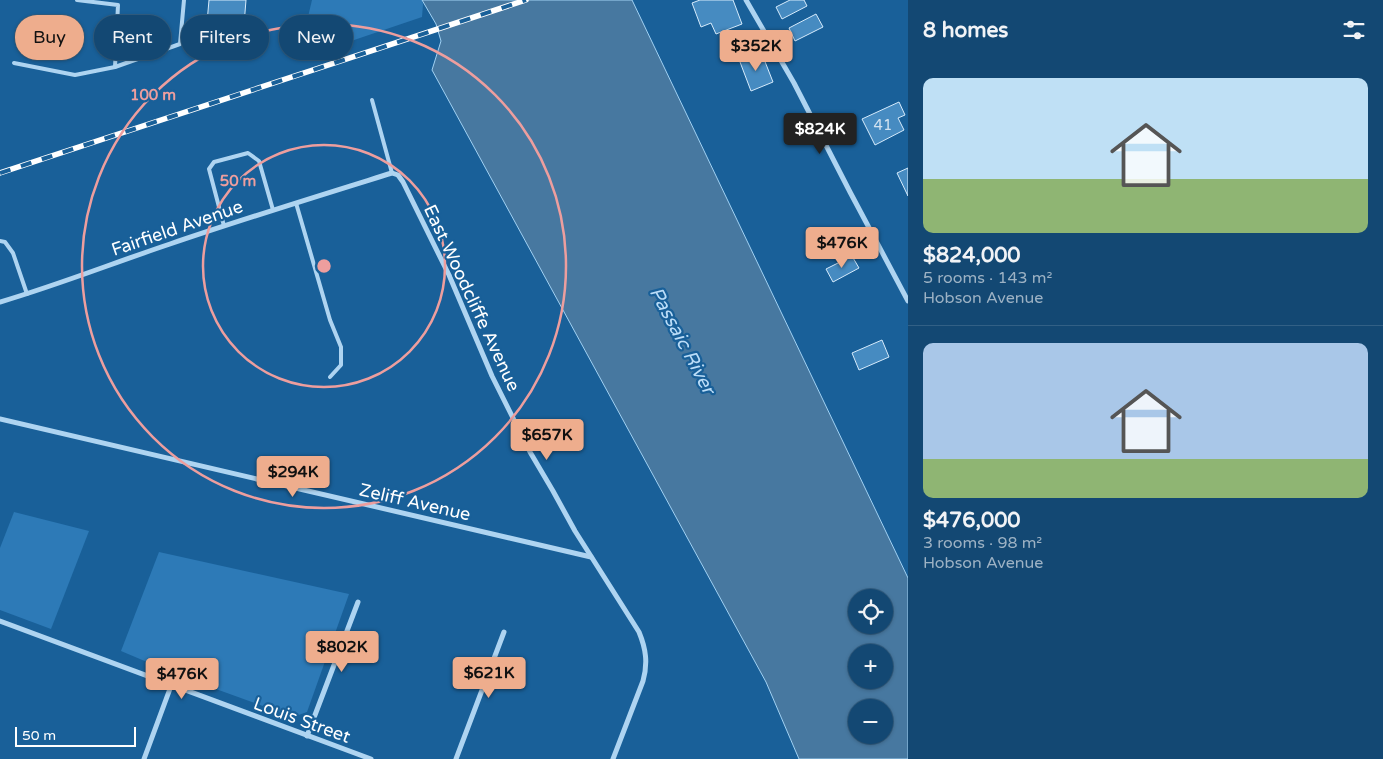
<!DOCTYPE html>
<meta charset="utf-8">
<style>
:root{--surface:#134873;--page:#1c4f78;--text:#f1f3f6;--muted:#9db2c4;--line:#326085;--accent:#eead8d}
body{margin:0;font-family:"Varela Round",sans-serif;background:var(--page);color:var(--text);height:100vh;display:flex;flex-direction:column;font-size:19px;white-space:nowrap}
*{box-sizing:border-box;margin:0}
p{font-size:16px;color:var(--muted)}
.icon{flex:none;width:28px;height:28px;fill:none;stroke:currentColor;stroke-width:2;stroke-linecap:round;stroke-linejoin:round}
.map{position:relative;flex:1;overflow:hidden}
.side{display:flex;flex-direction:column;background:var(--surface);width:475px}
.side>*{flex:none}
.guide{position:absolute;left:15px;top:15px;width:475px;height:45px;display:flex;gap:10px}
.controls{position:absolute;left:848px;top:589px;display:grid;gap:10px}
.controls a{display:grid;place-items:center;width:45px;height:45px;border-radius:50%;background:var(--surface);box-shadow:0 1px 4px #0004,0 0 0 1px var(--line);font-size:25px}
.scale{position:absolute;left:15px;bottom:12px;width:121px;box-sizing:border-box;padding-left:5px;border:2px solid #fff;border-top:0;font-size:14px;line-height:18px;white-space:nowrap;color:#fff;-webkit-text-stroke:4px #196099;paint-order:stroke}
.price{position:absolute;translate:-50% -42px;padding:0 11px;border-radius:5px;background:var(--accent);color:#111;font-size:16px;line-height:32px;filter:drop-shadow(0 1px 2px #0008)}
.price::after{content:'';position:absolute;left:50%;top:30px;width:15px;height:11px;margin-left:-8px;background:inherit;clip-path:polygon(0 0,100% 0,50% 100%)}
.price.current{background:#222;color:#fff}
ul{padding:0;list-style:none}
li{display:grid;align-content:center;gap:10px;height:265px;padding:0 15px}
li+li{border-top:1px solid var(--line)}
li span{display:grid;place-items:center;height:155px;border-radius:10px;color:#555}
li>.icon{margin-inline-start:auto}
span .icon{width:90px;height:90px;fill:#fffc;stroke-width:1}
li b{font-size:21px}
h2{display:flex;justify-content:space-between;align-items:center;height:60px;padding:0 15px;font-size:21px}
.tag{padding:0 18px;border-radius:22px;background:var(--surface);box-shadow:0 1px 4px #0004,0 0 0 1px var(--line);font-size:18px;line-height:45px}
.tag.current{background:var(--accent);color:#111}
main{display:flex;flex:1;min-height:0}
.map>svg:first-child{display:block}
</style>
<main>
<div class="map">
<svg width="908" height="759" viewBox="0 0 908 759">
<rect width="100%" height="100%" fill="#196099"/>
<g fill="#2d7ab7">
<polygon points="312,0 422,0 423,4 422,17 298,59"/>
<polygon points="14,512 89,531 51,629 0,610 0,548"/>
<polygon points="159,552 349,594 307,712 293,717 180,676 121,651"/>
</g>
<path fill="#4778a0" stroke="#a1d1f3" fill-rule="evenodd" d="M422,0H632L908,578V759H799L766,682L432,70L441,41L436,24ZM856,598H884V625H856ZM856,652H884V680H856ZM856,708H884V735H856Z"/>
<g fill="#468bc1" stroke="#d6ebfc">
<polygon points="209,0 246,0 243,37 206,34"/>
<polygon points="700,0 733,0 742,24 716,34 711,23 701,27 692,3"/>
<polygon points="790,0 804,0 807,6 782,19 776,7"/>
<polygon points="816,14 823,27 795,41 789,28"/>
<polygon points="762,54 773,82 751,91 740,62"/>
<polygon points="899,102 905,115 898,118 904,130 875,145 862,119"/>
<polygon points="908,168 908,196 897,173"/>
<polygon points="852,256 859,268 833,282 826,269"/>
<polygon points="882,340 889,357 859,370 852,353"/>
</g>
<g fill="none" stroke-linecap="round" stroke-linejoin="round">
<g stroke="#aed4f1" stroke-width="4">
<polyline points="77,0 118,5 115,67 180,44 184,0"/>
<polyline points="14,63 75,75 115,67"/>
<polyline points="372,100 392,173"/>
<polyline points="296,203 330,320 341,347 341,365 330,377"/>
<polyline points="224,226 209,169 214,162 248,153 259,161 273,210"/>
<polyline points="0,241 5,242 13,253 27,294"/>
</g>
<g stroke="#aed4f1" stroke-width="5">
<polyline points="746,0 794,83 850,192 908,301"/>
<path d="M0,302C58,285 113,263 170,244C243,219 318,196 392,173L398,175L403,182L449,275L492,376L530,452L553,491L575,531L639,632C646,649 648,663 643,681L613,759"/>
<polyline points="0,419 591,557"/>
<polyline points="0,621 371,759"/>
<polyline points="307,736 358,602"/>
<polyline points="144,759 171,686"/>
<polyline points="456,759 504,632"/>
</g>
<g stroke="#fff" stroke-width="5.5">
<polyline id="rail" points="0,173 526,0"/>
</g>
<use href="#rail" stroke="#196099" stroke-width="4" stroke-dasharray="11" stroke-linecap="butt"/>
</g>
<g fill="none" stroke="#ed9e9e" stroke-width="2.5">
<circle cx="324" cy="266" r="121"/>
<circle cx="324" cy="266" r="242"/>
</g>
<g text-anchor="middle" stroke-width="4.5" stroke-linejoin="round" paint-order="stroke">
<g font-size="15" fill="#d1e2f0">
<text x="883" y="130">41</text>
</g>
<g font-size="18" fill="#fff" stroke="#196099">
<text transform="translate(177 228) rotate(-19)" y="6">Fairfield Avenue</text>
<text transform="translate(472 298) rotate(65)" y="6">East Woodcliffe Avenue</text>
<text transform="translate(415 502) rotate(13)" y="6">Zeliff Avenue</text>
<text transform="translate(302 720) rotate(20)" y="6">Louis Street</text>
</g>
<g font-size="19" font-style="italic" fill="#bbddf8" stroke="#196099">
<text transform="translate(683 340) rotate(62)" y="7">Passaic River</text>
</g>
</g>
<circle cx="324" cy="266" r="8" fill="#ed9e9e" stroke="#196099" stroke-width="2.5"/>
<g font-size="15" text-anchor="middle" font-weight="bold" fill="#ed9e9e" stroke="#196099" stroke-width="4.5" stroke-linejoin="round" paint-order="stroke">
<text x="153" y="100">100 m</text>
<text x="238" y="186">50 m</text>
</g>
</svg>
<div class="controls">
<a><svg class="icon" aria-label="locate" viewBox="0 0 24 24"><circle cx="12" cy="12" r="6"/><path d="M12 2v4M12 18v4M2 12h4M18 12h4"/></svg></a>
<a>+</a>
<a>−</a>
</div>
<div class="scale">50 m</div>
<b class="price" style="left:756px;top:72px">$352K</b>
<b class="price current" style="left:820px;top:155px">$824K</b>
<b class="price" style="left:842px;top:269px">$476K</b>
<b class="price" style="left:547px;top:461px">$657K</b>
<b class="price" style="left:293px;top:498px">$294K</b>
<b class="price" style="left:342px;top:673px">$802K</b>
<b class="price" style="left:489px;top:699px">$621K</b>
<b class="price" style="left:182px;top:700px">$476K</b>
<div class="guide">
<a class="tag current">Buy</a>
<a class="tag">Rent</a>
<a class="tag">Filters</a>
<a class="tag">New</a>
</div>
</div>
<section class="side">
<h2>8 homes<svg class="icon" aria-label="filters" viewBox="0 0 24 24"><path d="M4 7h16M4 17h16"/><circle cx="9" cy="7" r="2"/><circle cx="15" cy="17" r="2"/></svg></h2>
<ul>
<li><span style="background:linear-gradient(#bfe0f5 65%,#8fb573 0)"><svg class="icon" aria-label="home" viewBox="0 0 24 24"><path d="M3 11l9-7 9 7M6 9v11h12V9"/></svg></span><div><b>$824,000</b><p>5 rooms · 143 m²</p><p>Hobson Avenue</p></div></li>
<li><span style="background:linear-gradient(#a9c7e8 75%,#8fb573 0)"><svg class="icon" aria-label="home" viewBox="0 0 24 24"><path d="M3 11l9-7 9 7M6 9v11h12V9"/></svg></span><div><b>$476,000</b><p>3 rooms · 98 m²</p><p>Hobson Avenue</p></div></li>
</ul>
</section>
</main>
